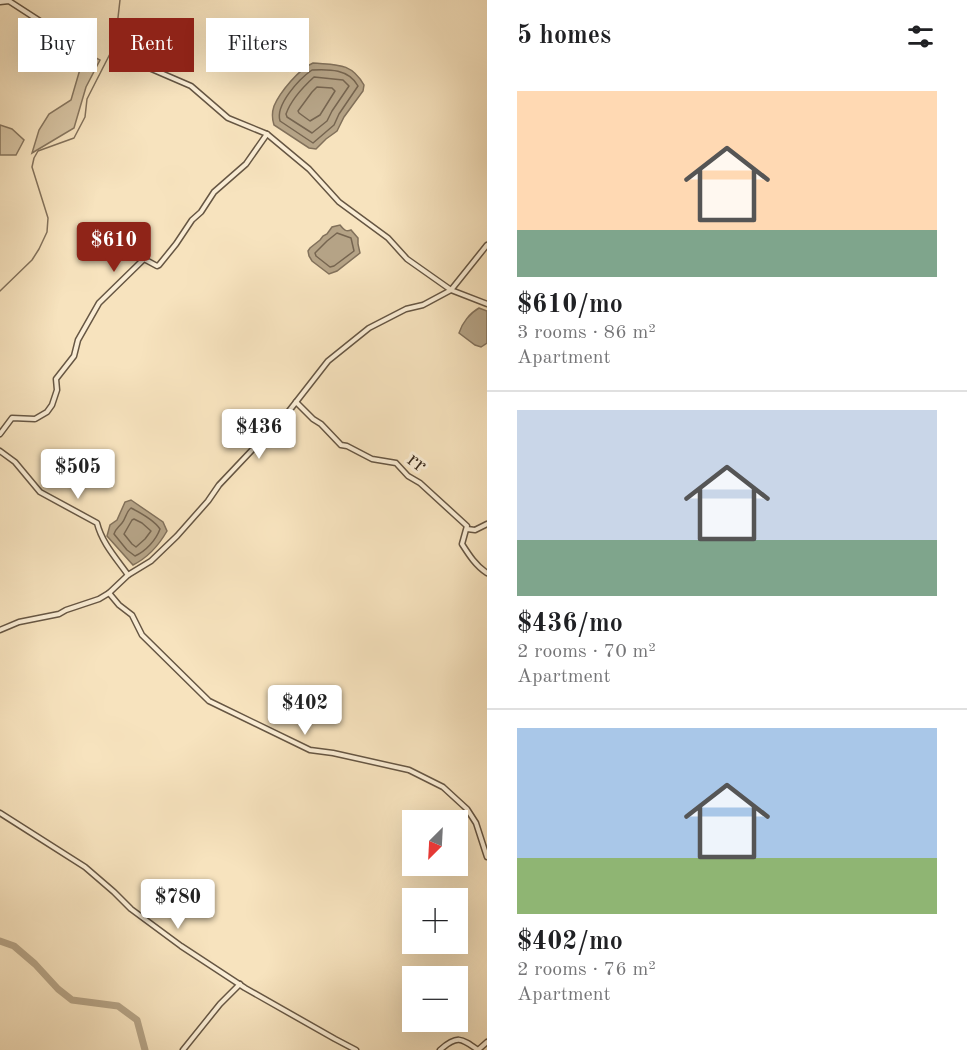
<!DOCTYPE html>
<meta charset="utf-8">
<style>
:root{--surface:#fff;--page:#f6f6f6;--text:#202124;--muted:#757577;--line:#e0e0e0;--accent:#8f2418}
body{margin:0;font-family:"Old Standard TT",serif;background:var(--page);color:var(--text);height:100vh;display:flex;flex-direction:column;font-size:22px;white-space:nowrap}
*{box-sizing:border-box;margin:0}
p{font-size:20px;color:var(--muted)}
.icon{flex:none;width:33px;height:33px;fill:none;stroke:currentColor;stroke-width:2;stroke-linecap:round;stroke-linejoin:round}
.map{position:relative;flex:1;overflow:hidden}
.sheet{display:flex;flex-direction:column;background:var(--surface);width:480px}
.sheet>*{flex:none}
.guide{position:absolute;left:18px;top:18px;width:378px;height:54px;display:flex;gap:12px}
.needle{width:39px;rotate:204deg}
.fabs{position:absolute;left:402px;top:810px;display:grid;gap:12px}
.fabs a{display:grid;place-items:center;width:66px;height:66px;border-radius:0px;background:var(--surface);box-shadow:0 6px 24px #0002;font-size:30px}
.price{position:absolute;translate:-50% -51px;padding:0 14px;border-radius:6px;background:#fff;color:#222;font-size:20px;line-height:39px;filter:drop-shadow(0 2px 3px #0008)}
.price::after{content:'';position:absolute;left:50%;top:36px;width:18px;height:14px;margin-left:-9px;background:inherit;clip-path:polygon(0 0,100% 0,50% 100%)}
.price.selected{background:var(--accent);color:#fff}
ul{padding:0;list-style:none}
li{display:grid;align-content:center;gap:12px;height:318px;padding:0 30px}
li+li{border-top:2px solid var(--line)}
li span{display:grid;place-items:center;height:186px;border-radius:0px;color:#555}
li>.icon{margin-inline-start:auto}
span .icon{width:108px;height:108px;fill:#fffc;stroke-width:1}
li b{font-size:26px}
h2{display:flex;justify-content:space-between;align-items:center;height:72px;padding:0 30px;font-size:26px}
.tag{padding:0 21px;border-radius:0px;background:var(--surface);box-shadow:0 6px 24px #0002;font-size:21px;line-height:54px}
.tag.selected{background:var(--accent);color:#fff}
main{display:flex;flex:1;min-height:0}
.map>svg:first-child{display:block}
</style>
<main>
<div class="map">
<svg width="487" height="1050" viewBox="0 0 487 1050">
<rect width="100%" height="100%" fill="#f7e3be"/>
<filter id="stains"><feTurbulence type="fractalNoise" baseFrequency=".00333" numOctaves="4"/><feColorMatrix values="0 0 0 0 .2 0 0 0 0 .09 0 0 0 0 .02 0 0 0 .5 -.17"/></filter>
<radialGradient id="worn" r=".72"><stop offset=".6" stop-color="#630" stop-opacity="0"/><stop offset="1" stop-color="#630" stop-opacity=".3"/></radialGradient>
<g fill="#d6c3a2" stroke="#86755e" stroke-width="1.5">
<polygon points="85,52 100,60 86,87 74,128 32,153 39,130 49,114 71,100"/>
<polygon points="0,125 12,129 24,140 16,155 0,155"/>
</g>
<g fill="#b5a386" stroke="#82715b" stroke-width="1.5">
<path d="M313,63C336,65 351,62 364,85L363,91L344,117L337,131L326,139L316,149L309,148L274,125C272,119 272,112 274,106C280,92 299,69 313,63Z"/>
<path d="M340,225C344,230 346,232 351,230L358,238V244L360,253L337,271L329,274L312,261L309,256L308,251L310,248L320,240L323,236L327,234L332,227Z"/>
<path d="M479,308L487,311V343L481,347L475,345L459,333C462,323 470,313 479,308Z"/>
<path d="M131,500L163,522L167,531C159,545 147,558 133,565L107,536L110,525L117,520L125,502Z"/>
</g>
<g fill="none" stroke-linecap="round" stroke-linejoin="round">
<g stroke="#766550" stroke-width="1.5">
<path d="M312,70C329,69 349,69 358,86L339,114L334,125L313,143L280,121C275,105 299,79 312,70Z"/>
<path d="M314,77L343,80L349,86L332,111L327,121L312,133L287,117L286,114C291,100 303,87 314,77Z"/>
<polygon points="317,87 332,88 335,91 320,115 310,121 299,113 298,111 312,92"/>
<polygon points="337,233 351,238 354,251 334,266 330,267 316,256 315,253 327,241"/>
<path d="M131,508C141,513 154,520 160,529C156,540 146,551 135,556L127,550L114,534C116,528 118,528 122,523C126,518 126,512 131,508Z"/>
<polygon points="134,519 142,523 151,531 145,539 136,547 132,544 124,534 132,520"/>
</g>
<polyline stroke="#82715b" stroke-width="1.5" points="0,291 32,260 39,249 47,232 48,218 32,167 34,158 38,151 74,138 85,117 87,99 115,44 120,0"/>
<polyline stroke="#b5a386" stroke-width="7" points="0,941 14,946 35,964 58,989 72,1000 118,1006 137,1020 145,1050"/>
<g stroke="#665643" stroke-width="7">
<g id="minor">
<polyline points="0,2 9,1 46,25 72,40 83,44"/>
<polyline points="125,61 140,64 191,86 228,118 267,134 309,169 339,202 388,238 407,259 451,290 487,304"/>
<path d="M296,402L313,419L321,424L341,445L347,446L372,459L396,463L408,476L420,483L467,526L462,544C469,555 476,566 487,573"/>
<polyline points="0,434 12,418 35,419 47,412 52,405 57,390 56,379 74,356 78,340 99,303 144,259 157,266 159,265 176,244 192,220 201,212 214,192 246,164 267,134"/>
<path d="M0,451L15,462L40,492L97,523C102,543 116,558 128,575"/>
<polyline points="467,529 475,530 487,524"/>
<polyline points="109,593 119,605 132,615 142,635 209,701 310,750 333,753 409,770 443,787 467,809 476,823 487,857"/>
<polyline points="0,630 19,622 59,614 66,610 99,599 109,593 128,575 151,561 177,536 208,501 219,485 289,411 328,361 369,328 406,309 423,305 451,290 487,245"/>
<polyline points="0,813 85,867 114,892 131,909 181,946 245,988 335,1039 356,1050"/>
<polyline points="183,1050 220,1004 240,984"/>
<path d="M440,1050C457,1035 461,1038 478,1050"/>
<polyline points="478,1050 487,1042"/>
</g>
</g>
<use href="#minor" stroke="#faedd5" stroke-width="4"/>
</g>
<g text-anchor="middle" stroke-width="6" stroke-linejoin="round" paint-order="stroke">
<g font-size="22" fill="#36271a" stroke="#faedd5">
<text transform="translate(418 461) rotate(37)" y="8">rr</text>
</g>
</g>
<rect width="100%" height="100%" filter="url(#stains)"/>
<rect width="100%" height="100%" fill="url(#worn)"/>
</svg>
<div class="fabs">
<a><svg class="needle" viewBox="-14 -14 28 28"><path d="M0-13l5 13h-10z" fill="#e53935"/><path d="M0 13l5-13h-10z" fill="#757577"/></svg></a>
<a>+</a>
<a>−</a>
</div>
<b class="price selected" style="left:114px;top:273px">$610</b>
<b class="price" style="left:259px;top:460px">$436</b>
<b class="price" style="left:78px;top:500px">$505</b>
<b class="price" style="left:305px;top:736px">$402</b>
<b class="price" style="left:178px;top:930px">$780</b>
<div class="guide">
<a class="tag">Buy</a>
<a class="tag selected">Rent</a>
<a class="tag">Filters</a>
</div>
</div>
<section class="sheet">
<h2>5 homes<svg class="icon" aria-label="filters" viewBox="0 0 24 24"><path d="M4 7h16M4 17h16"/><circle cx="9" cy="7" r="2"/><circle cx="15" cy="17" r="2"/></svg></h2>
<ul>
<li><span style="background:linear-gradient(#ffd9b3 75%,#7fa58c 0)"><svg class="icon" aria-label="home" viewBox="0 0 24 24"><path d="M3 11l9-7 9 7M6 9v11h12V9"/></svg></span><div><b>$610/mo</b><p>3 rooms · 86 m²</p><p>Apartment</p></div></li>
<li><span style="background:linear-gradient(#c9d6e8 70%,#7fa58c 0)"><svg class="icon" aria-label="home" viewBox="0 0 24 24"><path d="M3 11l9-7 9 7M6 9v11h12V9"/></svg></span><div><b>$436/mo</b><p>2 rooms · 70 m²</p><p>Apartment</p></div></li>
<li><span style="background:linear-gradient(#a9c7e8 70%,#8fb573 0)"><svg class="icon" aria-label="home" viewBox="0 0 24 24"><path d="M3 11l9-7 9 7M6 9v11h12V9"/></svg></span><div><b>$402/mo</b><p>2 rooms · 76 m²</p><p>Apartment</p></div></li>
</ul>
</section>
</main>
